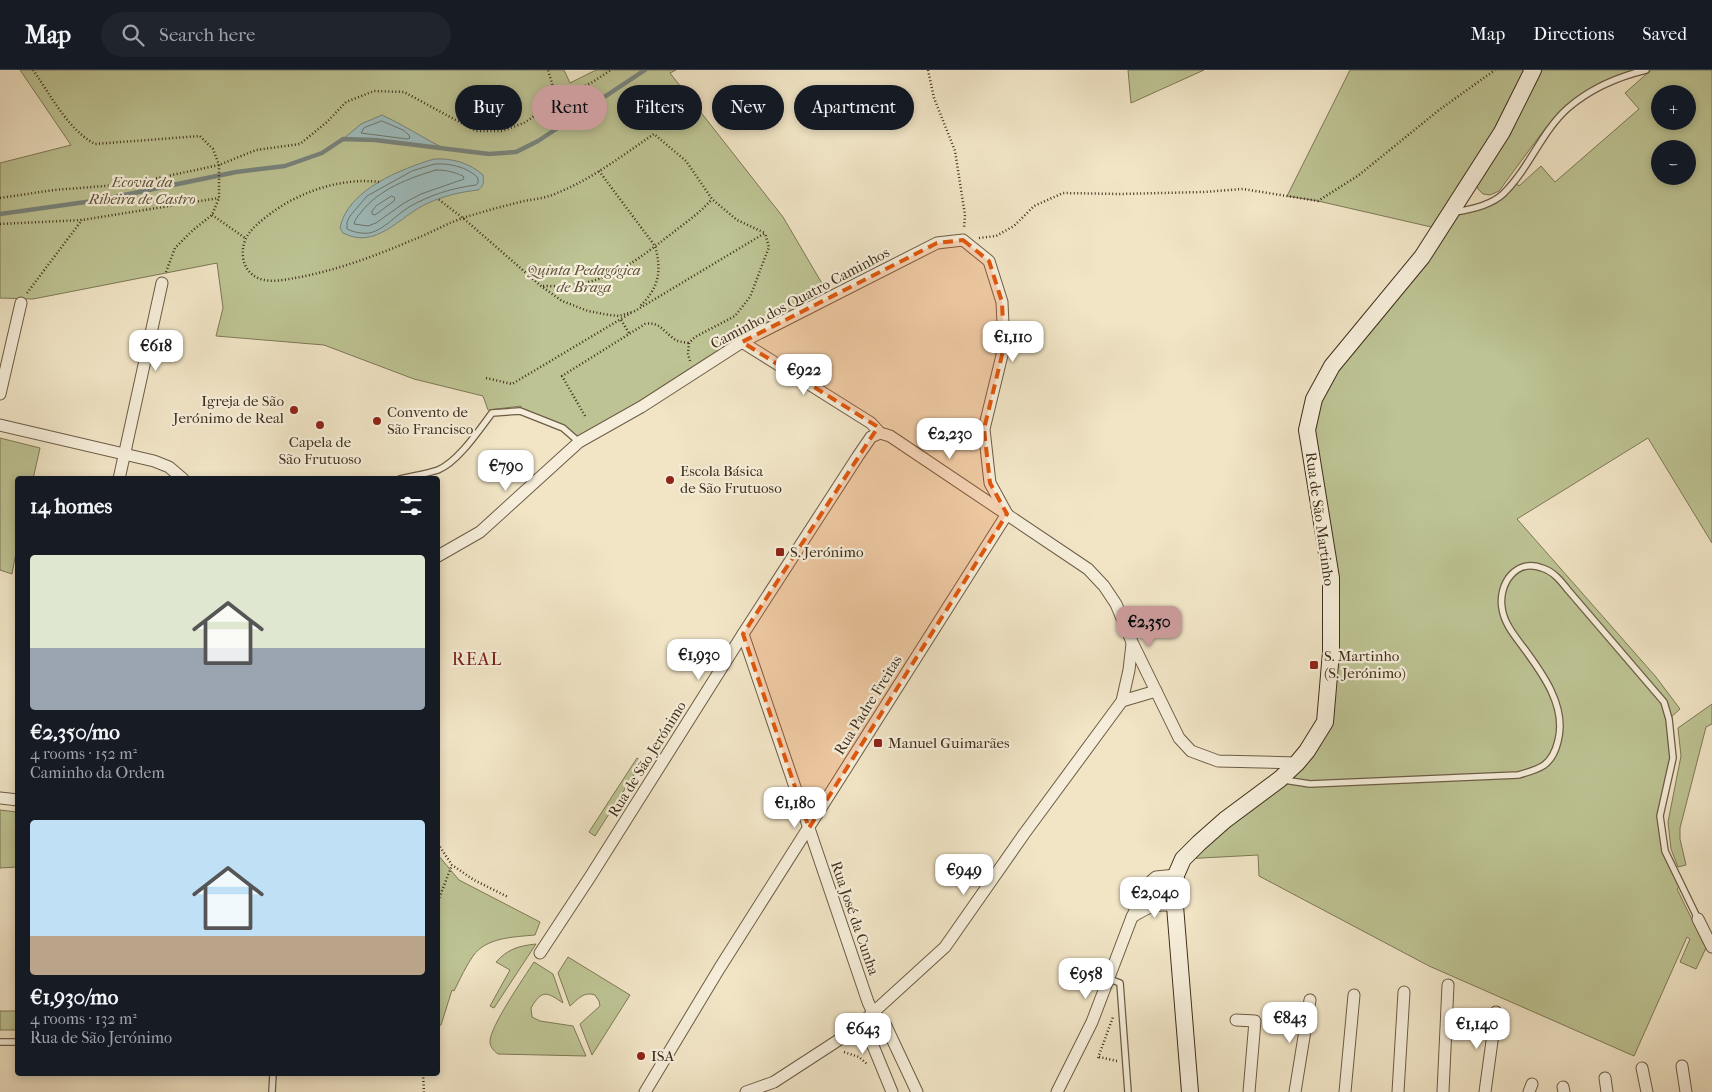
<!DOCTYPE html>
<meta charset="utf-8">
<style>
:root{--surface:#171b24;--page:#20242c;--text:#f1f3f6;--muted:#9ea1a6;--line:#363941;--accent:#c59692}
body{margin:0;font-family:"IM FELL French Canon",serif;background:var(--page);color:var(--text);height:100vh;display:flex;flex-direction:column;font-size:19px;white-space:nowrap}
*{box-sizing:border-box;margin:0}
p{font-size:16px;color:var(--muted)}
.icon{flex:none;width:28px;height:28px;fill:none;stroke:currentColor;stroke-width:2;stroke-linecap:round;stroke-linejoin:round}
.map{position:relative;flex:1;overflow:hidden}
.panel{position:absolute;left:15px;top:406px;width:425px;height:600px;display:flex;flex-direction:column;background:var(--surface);border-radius:5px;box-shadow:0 2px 8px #0003}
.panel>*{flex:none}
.hud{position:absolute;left:455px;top:15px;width:475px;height:45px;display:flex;gap:10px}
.controls{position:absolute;left:1651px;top:15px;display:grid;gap:10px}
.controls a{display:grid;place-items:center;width:45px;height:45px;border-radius:50%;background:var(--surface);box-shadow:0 2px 8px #0003;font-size:25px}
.price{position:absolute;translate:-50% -42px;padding:0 11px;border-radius:10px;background:#fff;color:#222;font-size:16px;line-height:32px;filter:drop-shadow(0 1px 2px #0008)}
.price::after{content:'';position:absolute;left:50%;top:30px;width:15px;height:11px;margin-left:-8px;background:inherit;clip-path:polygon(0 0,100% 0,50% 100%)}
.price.active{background:var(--accent);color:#111}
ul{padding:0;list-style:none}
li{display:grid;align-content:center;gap:10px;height:265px;padding:0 15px}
li span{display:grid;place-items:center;height:155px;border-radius:5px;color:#555}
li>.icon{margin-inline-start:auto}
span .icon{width:90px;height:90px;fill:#fffc;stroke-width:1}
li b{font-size:21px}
h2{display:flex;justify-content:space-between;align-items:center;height:60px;padding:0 15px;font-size:21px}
.chip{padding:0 18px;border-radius:22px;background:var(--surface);box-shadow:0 2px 8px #0003;font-size:18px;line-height:45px}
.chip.active{background:var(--accent);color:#111}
header{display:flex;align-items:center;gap:30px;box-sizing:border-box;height:70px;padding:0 25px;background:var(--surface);border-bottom:1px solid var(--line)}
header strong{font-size:24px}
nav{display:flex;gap:28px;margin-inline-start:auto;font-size:18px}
.search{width:350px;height:45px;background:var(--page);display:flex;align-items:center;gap:12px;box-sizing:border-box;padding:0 18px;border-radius:28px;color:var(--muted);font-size:19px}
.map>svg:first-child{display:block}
</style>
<header>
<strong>Map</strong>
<div class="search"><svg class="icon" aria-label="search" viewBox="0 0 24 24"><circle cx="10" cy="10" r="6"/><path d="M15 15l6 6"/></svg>Search here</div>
<nav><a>Map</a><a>Directions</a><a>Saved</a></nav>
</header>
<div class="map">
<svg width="1712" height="1022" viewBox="0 0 1712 1022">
<rect width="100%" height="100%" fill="#f1e5c6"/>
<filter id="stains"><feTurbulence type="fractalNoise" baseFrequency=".004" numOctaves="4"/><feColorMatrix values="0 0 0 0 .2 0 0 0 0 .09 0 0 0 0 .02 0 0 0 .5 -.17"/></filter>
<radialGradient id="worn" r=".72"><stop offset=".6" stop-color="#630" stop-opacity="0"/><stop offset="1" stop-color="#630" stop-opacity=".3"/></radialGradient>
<g fill="#bdc393" stroke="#7e7857" fill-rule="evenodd">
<polygon points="20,0 564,0 570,13 596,0 676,0 670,3 783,147 830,227 579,372 563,358 520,341 521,336 488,340 483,326 414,309 324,275 216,266 223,238 217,193 33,229 0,228 0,93 71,75"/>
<polygon points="1128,0 1204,0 1131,33"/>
<path d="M1350,0H1533L1452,142L1473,140L1502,125L1515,111L1519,116L1541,96L1555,112L1639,39L1625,23L1651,0H1712V473L1648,368L1517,449L1656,607L1680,639L1669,649L1673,688L1660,747L1665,781L1681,815L1677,819L1706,878L1696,899L1680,892L1690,869L1687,867L1634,986L1429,896L1259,806L1258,785L1183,789L1280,709L1325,652L1331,582L1311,395L1314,329L1440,159L1318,131L1287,126ZM1660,24H1688V51H1660ZM1660,79H1688V106H1660Z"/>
<polygon points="1539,0 1646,0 1605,13 1567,39 1547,56 1499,121 1490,125 1483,124 1478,119 1477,114 1525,34"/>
<polygon points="0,368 40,378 33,409 18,409 17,477 12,504 0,500"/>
<polygon points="1712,634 1712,654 1706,657 1680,758 1680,769 1686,795 1678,797 1671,779 1668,752 1681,686 1678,658"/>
<polygon points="637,688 642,692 595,766 589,762"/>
<polygon points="0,740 17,742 17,797 0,798"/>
<path d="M438,785L459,810L540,852L535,865C515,867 486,867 473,886C466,896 460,909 454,921L452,920L441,955L438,956Z"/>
<path d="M536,874L494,938L490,936L510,900L496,892C508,879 518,876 536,874Z"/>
<path d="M568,887L630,925L592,985L580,954L600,936L599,931L595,925C584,921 578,929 570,936L558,903Z"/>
<path d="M534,892L553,904L563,933C547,922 542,919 531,938L532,947L540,951L573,956L586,986L498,984C494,981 490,977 490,972C489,958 525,906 534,892Z"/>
<rect x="0" y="941" width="17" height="19"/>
</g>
<g fill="#9ebdbe" stroke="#78847d">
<path d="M382,45C404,55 423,68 445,79L375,70L343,69L361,54Z"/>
<path d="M434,89C452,88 470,93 483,105C484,112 484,116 478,120C460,122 443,126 426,134C399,147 376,180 343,163L340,158C347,120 401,99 434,89Z"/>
</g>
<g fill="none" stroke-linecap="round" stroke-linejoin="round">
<g stroke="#6e766c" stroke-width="1">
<polygon points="382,51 403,60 409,65 410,68 407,69 361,63 364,58"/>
<path d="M435,94C449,93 468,97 478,108V113L476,115C452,118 430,125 409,137C396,145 385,159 370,163C362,164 353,162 347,159V152L350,146L367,126L412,101Z"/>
<path d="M436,100C446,100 454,102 463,106L464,109L421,124L404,133L376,153L368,156L354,154C355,149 358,146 362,141C380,119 409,108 436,100Z"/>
<polygon points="392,126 395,128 394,131 375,145 372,144 372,141 376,136"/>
</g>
<polyline stroke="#78847d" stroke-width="4.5" points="0,144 100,130 236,102 285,96 322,83 343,69 375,70 489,84 516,82 538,71 645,0"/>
<g stroke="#6c5c46" stroke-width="8">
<g id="lane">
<path d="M1454,142C1469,140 1491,135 1503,124C1529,99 1541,62 1568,38C1591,18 1617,7 1646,0"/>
<path d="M400,409C412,406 426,404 438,400C458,392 479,360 492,343L520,341L563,358L579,372"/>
<path d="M1284,710L1310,714L1518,705C1540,699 1552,696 1558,671C1567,637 1543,604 1523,577C1514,565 1504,553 1502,538C1498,514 1516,488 1542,498C1553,501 1561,511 1568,520L1664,632L1669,649L1673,688L1660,746L1665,781L1698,849"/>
<polyline points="1109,909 1120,913 1128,1022"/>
<polyline points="0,972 18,972"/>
<polyline points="272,1022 273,1004"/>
</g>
</g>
<g stroke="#6c5c46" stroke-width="13">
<g id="street">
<polyline points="742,272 871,353 880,363 890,366 1088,499 1104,516 1116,534 1132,572 1179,668 1191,681 1218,691 1297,693"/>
<polyline points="0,324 21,233"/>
<polyline points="0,355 154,391 169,397 183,409"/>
<polyline points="119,409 162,213"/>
<polyline points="438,486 480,462 579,372 641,337 742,272 937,173 963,170 989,191 1002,232 1004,277 984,359 990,413 1007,444"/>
<polyline points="743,564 868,932 873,943 886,956 917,1022"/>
<polyline points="1122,631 1129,600 1132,574"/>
<polyline points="0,728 18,730"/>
<path d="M1132,847C1148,837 1156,833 1175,836"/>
<polyline points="1698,849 1712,877"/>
<polyline points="540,883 590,807 743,564 858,386 871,367 880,363"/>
<polyline points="873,943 869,966 892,1022"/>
<polyline points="1236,950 1255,951 1249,1022"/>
<polyline points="1682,996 1686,1022"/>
<polyline points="1642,998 1647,1022"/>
<polyline points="1605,1008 1607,1022"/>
<polyline points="1563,1017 1564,1022"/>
<polyline points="645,1022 719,899 1007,444"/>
<polyline points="746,1022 774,1012 854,960 945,877 1024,764 1122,631 1156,621"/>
<polyline points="1057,1022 1092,952 1132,847 1148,814 1156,807 1176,805"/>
<polyline points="1295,1022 1310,930"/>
<polyline points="1345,1022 1354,925"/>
<polyline points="1398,1022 1404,922"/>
<polyline points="1443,1022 1448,915"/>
<polyline points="1485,1022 1496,942"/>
<polyline points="1529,1022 1532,1014"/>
</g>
</g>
<g stroke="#3f2e1b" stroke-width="18">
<polyline id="secondary" points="1190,1022 1175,836 1176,805 1183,789 1199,773 1225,750 1280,709 1297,693 1307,681 1325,652 1331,582 1331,508 1307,360 1314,329 1332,296 1422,187 1502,62 1533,0"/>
</g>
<g stroke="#3f2e1b" stroke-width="2.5" stroke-dasharray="1 2.5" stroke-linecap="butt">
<path d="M33,0C51,25 67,59 95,74L200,66L213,79L219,95V128L212,145L193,160L175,178L166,202"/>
<polyline points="928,0 934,28 955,81 965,145 964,158"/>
<polyline points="557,30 591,13 611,0"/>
<path d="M599,101L655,176C662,201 659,218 640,236"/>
<path d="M379,112C340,107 296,123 266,147C252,158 241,168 243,187C244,196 249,204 258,208C269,213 283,210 295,208C334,201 373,187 410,171C429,164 447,153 466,147C485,141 504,136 524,131C535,129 547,128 557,123C592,109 623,85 654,64L686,91L712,129L737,150L765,163L635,241L619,246L609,245L588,241L562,231L541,216L463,148L438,129"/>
<polyline points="0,128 54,120 130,114 219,95 256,80 300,74 327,52 346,32 374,21 404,22 476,61 502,61 524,53 557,30 548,0"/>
<polyline points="212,145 245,168"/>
<polyline points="0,154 82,150 219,128"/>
<polyline points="979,168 996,166 1014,156 1034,136 1063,123 1120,124 1203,122 1243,119 1318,131 1359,105 1439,40 1495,0"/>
<path d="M543,216C601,218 627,198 671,164C685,153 700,143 712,129"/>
<polyline points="27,223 82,150"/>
<polyline points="621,250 629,263"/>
<polyline points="690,291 688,284 689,273 695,267 735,246 750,227 769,177 765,163"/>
<polyline points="486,308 512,314 631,243"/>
<path d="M585,346L562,306L645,254C659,251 663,261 673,268C677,272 683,272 689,273"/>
<polyline points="438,774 452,795 474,810 508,827"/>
<polyline points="438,831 452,795"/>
<polyline points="844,982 859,987 867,994"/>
<polyline points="1099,987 1117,991"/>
<polyline points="1098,988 1113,947"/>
<polyline points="423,1004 424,1022"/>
</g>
<use href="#lane" stroke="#f6eeda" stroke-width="5.5"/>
<use href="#street" stroke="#f6eeda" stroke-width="11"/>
<use href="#secondary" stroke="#f6eeda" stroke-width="16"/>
</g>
<path fill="#e0570d" fill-opacity="0.2" stroke="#e0570d" stroke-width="4" stroke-dasharray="10 6" stroke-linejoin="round" d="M963,170L989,191L1002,232L1004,277L984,359L990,413L1007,444L809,758L743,564L878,357L742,272L937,173Z"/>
<g fill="#8f2418" stroke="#f6eeda" stroke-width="2">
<circle cx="294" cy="340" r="5"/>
<circle cx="377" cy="351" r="5"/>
<circle cx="320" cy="355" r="5"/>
<circle cx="670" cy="410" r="5"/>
<rect x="775" y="477" width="10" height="10" rx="2.5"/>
<rect x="1309" y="590" width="10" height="10" rx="2.5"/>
<rect x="873" y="668" width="10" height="10" rx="2.5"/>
<circle cx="641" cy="986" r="5"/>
</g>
<g text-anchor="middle" stroke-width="4.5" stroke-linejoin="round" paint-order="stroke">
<g font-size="15" font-style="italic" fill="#5e5339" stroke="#f6eeda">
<text x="142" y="117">Ecovia da<tspan x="142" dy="17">Ribeira de Castro</tspan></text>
<text x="584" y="205">Quinta Pedagógica<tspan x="584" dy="17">de Braga</tspan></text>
</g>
<g font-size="15" fill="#3f2e1b" stroke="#f6eeda">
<text transform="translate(800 228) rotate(-28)" y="5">Caminho dos Quatro Caminhos</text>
<text transform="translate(1320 449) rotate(82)" y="5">Rua de São Martinho</text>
<text transform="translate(868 635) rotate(-58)" y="5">Rua Padre Freitas</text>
<text transform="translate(647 689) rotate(-58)" y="5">Rua de São Jerónimo</text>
<text transform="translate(855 848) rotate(71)" y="5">Rua José da Cunha</text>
</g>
<g font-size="15" fill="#3f2e1b" stroke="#f6eeda" text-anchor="start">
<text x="284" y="336" text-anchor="end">Igreja de São<tspan x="284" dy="17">Jerónimo de Real</tspan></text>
<text x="387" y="347">Convento de<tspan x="387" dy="17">São Francisco</tspan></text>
<text x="320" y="377" text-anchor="middle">Capela de<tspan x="320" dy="17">São Frutuoso</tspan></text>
<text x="680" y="406">Escola Básica<tspan x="680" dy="17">de São Frutuoso</tspan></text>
<text x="790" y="487">S. Jerónimo</text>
<text x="1324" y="591">S. Martinho<tspan x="1324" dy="17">(S. Jerónimo)</tspan></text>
<text x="888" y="678">Manuel Guimarães</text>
<text x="651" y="991">ISA</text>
</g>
<g font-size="18" letter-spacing="1" fill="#7a1f14" stroke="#f6eeda">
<text x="477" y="595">REAL</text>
</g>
</g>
<rect width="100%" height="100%" filter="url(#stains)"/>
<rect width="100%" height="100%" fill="url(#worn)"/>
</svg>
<div class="controls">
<a>+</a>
<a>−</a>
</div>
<b class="price" style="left:1013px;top:293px">€1,110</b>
<b class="price" style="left:156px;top:302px">€618</b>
<b class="price" style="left:804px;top:326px">€922</b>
<b class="price" style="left:950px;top:390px">€2,230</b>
<b class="price" style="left:506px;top:422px">€790</b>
<b class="price active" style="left:1149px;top:578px">€2,350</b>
<b class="price" style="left:699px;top:611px">€1,930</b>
<b class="price" style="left:795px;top:759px">€1,180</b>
<b class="price" style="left:964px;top:826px">€949</b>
<b class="price" style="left:1155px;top:849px">€2,040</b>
<b class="price" style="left:1086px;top:930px">€958</b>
<b class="price" style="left:1290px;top:974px">€843</b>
<b class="price" style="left:1477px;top:980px">€1,140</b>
<b class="price" style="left:863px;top:985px">€643</b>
<div class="hud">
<a class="chip">Buy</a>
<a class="chip active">Rent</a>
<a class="chip">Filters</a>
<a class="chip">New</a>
<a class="chip">Apartment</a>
</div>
<section class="panel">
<h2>14 homes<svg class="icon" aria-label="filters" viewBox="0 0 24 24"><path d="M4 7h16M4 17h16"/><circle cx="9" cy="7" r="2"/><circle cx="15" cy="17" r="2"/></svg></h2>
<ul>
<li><span style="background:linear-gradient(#dfe7d0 60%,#9aa5b1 0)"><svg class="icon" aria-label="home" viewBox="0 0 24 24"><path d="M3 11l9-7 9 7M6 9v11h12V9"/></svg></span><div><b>€2,350/mo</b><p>4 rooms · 152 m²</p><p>Caminho da Ordem</p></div></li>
<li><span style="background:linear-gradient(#bfe0f5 75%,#b9a48a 0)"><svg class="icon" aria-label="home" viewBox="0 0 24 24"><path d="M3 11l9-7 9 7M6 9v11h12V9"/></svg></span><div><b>€1,930/mo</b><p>4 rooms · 132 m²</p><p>Rua de São Jerónimo</p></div></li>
</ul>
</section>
</div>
